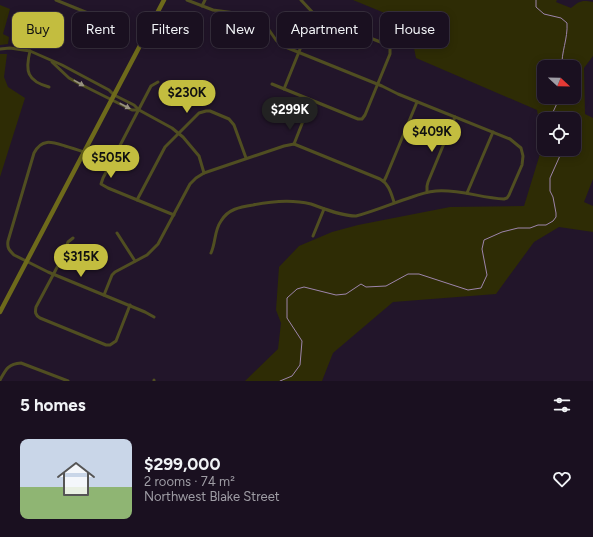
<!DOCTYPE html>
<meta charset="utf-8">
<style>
:root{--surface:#1a1020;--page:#231929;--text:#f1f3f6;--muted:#9f9da5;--line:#38303e;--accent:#c3bd3f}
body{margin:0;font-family:Figtree,sans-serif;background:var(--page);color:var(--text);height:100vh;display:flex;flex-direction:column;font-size:15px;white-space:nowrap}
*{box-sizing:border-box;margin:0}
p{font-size:13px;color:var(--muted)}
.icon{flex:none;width:22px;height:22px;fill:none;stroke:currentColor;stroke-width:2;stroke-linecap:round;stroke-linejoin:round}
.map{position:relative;height:381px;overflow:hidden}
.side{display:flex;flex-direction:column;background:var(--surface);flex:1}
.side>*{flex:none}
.hud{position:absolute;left:12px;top:12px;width:569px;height:36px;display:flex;gap:8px}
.needle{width:26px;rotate:112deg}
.fabs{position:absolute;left:537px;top:60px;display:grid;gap:8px}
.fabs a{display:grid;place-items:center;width:44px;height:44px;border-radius:8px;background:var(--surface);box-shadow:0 2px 10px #0003,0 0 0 1px var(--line);font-size:20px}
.price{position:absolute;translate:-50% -34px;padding:0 9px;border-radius:14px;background:var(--accent);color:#111;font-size:13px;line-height:26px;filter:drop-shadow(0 1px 2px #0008)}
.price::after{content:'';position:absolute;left:50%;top:24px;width:12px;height:9px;margin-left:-6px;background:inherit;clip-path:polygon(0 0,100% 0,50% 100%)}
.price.on{background:#222;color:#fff}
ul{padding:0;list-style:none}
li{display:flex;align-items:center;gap:12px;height:100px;padding:0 20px}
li+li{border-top:1px solid var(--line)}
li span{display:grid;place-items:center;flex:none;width:112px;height:80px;border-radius:8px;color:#555}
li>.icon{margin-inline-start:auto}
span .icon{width:48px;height:48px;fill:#fffc;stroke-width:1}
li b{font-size:17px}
h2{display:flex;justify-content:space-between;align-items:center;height:48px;padding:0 20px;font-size:17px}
.tag{padding:0 14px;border-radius:8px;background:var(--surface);box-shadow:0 2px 10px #0003,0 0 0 1px var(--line);font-size:14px;line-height:36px}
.tag.on{background:var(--accent);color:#111}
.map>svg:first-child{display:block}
</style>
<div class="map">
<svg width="593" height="381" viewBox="0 0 593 381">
<rect width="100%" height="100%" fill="#22152a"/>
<g fill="#2e2c05" fill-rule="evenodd">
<path d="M353,0H557L556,2L571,8C580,1 581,0 593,2V56L584,68L585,114L593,118V179L584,202L593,206V232L559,227L534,242L496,294L393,302L333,353L322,381H245L278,349L281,323L276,310L279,267L299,246L332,232L358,225L450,207L524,206L543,144L537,110L416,58L409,23ZM544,67H574V97H544ZM544,119H574V149H544Z"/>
<polygon points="0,5 10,9 3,34 9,37 8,44 0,45"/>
<polygon points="0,54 7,54 4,77 8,87 25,98 0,177"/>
</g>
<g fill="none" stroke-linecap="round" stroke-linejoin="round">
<g stroke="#9d85ac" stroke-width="1">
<path d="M536,0V7L544,14L561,18L567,23C568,39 561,52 562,67"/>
<polyline points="555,119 553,112 560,97"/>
<polyline points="280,381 292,376 300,365 302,341 287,318 287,298 297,289 304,287 336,295 346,294 361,284 366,287 386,286 408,274 419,274 468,290 481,288 487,275 482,249 484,240 502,232 518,228 530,228 538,225 546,225 553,221 556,217 556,213 553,197 550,191 550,178 563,149"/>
</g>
<g stroke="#504e21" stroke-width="3">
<polyline points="56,0 115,24"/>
<path d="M187,0L213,10L235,13L265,26L269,30L276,40L283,46L382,86L398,94L510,139L521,148L523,156L522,165L509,195L507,198L504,199C481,198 459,189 436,191C427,192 420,194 412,197C393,203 375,211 356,216C341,216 325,209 311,204C291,199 272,201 253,205C240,207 228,209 221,221C214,231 216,242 211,253"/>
<polyline points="202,6 205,0"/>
<polyline points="0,49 10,48 30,51 62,65 109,90 114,95 134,105 139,110 172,128 178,133 183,137 199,156 204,173"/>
<path d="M30,51C25,71 27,81 49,87"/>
<polyline points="52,62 69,78 78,83 132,110 139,110"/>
<polyline points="158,82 151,86 103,178 101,184 108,188 174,215"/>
<polyline points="272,84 358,119 362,119 365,115 390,54 390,48 388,45 322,19 315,15 301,0"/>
<polyline points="284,89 311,22 315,15"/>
<polyline points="294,144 311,101"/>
<path d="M84,152C78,150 72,148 65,146C52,142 42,138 34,153L8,241C7,248 9,250 14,255L48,272L145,312L154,317"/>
<polyline points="384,181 386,177 417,102"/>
<polyline points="427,192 427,186 428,182 455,117"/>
<polyline points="467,193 493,132"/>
<polyline points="137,200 165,147 199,113 206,111 210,111 229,119 234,125 246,158"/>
<polyline points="117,233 135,261"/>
<polyline points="313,236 324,209"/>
<path d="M73,238L68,242L61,260L36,307C35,312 35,315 40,318L106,345H110L116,341L130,305"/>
<path d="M104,295L112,275L115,272L147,255L158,244L190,184L196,178L204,173L284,146L294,144L380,179C389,184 391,193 394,202"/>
<path d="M0,380C6,369 8,364 21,363L68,381"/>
<polyline points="154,381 154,380"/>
</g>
<polyline stroke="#6e6a1b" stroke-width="4.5" points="0,312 164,0"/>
</g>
<defs><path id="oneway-solid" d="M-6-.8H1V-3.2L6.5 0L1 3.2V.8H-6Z"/></defs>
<g fill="#989280">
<use href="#oneway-solid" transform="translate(79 83) rotate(29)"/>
<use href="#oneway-solid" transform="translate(125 106) rotate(27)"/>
</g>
</svg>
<div class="fabs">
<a><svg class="needle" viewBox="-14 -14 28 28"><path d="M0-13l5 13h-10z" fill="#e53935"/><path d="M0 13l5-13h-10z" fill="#9f9da5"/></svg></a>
<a><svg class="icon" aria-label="locate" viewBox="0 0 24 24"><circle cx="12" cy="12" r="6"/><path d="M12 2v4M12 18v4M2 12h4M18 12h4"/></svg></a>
</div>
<b class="price" style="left:187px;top:114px">$230K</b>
<b class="price on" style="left:290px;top:131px">$299K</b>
<b class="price" style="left:432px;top:153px">$409K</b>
<b class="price" style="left:111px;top:179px">$505K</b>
<b class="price" style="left:81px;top:278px">$315K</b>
<div class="hud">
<a class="tag on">Buy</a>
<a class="tag">Rent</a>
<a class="tag">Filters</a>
<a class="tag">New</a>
<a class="tag">Apartment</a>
<a class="tag">House</a>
</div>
</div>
<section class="side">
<h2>5 homes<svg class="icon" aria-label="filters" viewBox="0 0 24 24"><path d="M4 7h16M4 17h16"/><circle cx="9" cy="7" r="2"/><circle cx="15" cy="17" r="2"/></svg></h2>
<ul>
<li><span style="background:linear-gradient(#c9d6e8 60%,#8fb573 0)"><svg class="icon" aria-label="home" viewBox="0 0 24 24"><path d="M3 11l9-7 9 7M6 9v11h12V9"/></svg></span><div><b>$299,000</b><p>2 rooms · 74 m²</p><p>Northwest Blake Street</p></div><svg class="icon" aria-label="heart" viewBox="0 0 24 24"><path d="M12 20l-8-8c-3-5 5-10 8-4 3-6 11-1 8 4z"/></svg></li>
</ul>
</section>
